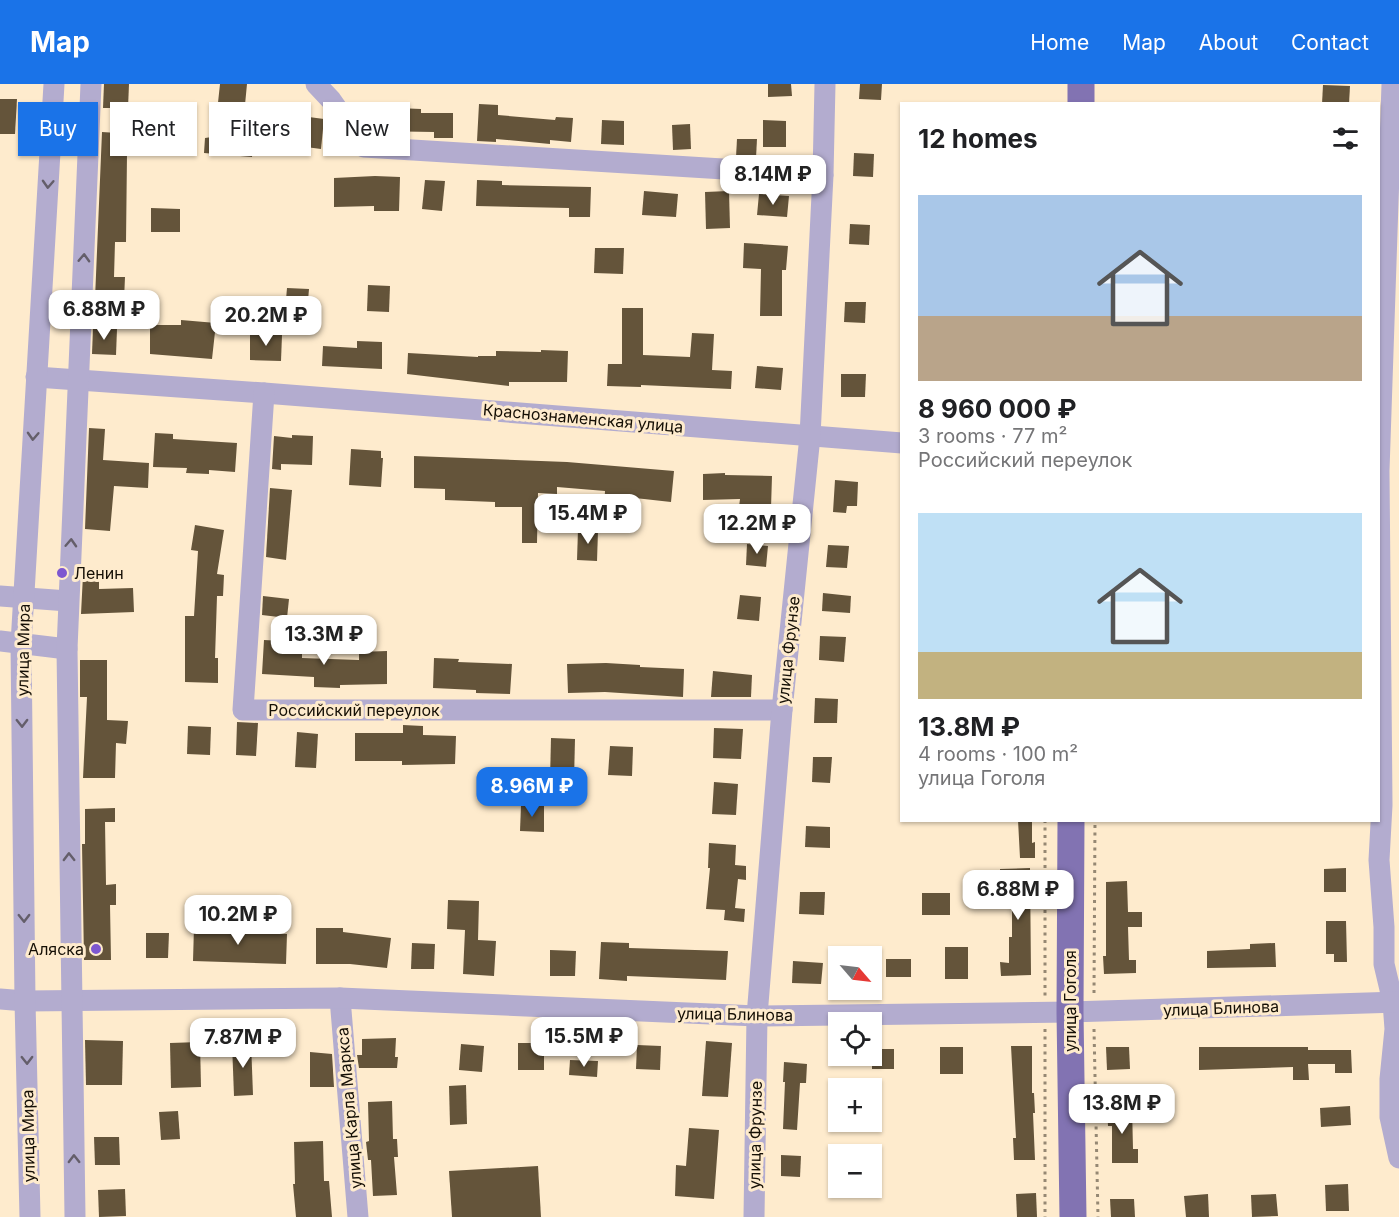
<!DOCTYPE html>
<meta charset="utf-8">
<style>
:root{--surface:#fff;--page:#f6f6f6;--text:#202124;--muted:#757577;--accent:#1a73e8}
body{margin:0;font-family:Inter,sans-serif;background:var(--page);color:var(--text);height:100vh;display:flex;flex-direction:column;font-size:22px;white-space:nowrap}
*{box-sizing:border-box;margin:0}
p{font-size:20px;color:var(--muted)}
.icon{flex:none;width:33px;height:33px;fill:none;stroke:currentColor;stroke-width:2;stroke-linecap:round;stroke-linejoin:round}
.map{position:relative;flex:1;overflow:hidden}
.details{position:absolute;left:900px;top:18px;width:480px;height:720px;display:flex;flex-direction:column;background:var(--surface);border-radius:0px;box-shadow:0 2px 4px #0004}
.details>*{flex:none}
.hud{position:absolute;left:18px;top:18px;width:570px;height:54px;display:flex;gap:12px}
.needle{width:39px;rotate:118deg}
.controls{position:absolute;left:828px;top:862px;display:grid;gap:12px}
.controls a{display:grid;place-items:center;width:54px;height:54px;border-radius:0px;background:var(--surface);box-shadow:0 2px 4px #0004;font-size:30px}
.price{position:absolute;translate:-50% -51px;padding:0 14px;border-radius:12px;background:#fff;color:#222;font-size:20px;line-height:39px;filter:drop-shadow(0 2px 3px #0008)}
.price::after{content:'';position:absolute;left:50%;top:36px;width:18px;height:14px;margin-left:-9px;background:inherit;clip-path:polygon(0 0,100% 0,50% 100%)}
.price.selected{background:var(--accent);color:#fff}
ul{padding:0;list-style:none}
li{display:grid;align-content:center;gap:12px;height:318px;padding:0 18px}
li span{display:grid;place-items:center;height:186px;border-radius:0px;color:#555}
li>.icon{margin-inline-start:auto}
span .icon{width:108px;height:108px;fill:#fffc;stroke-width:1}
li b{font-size:26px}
h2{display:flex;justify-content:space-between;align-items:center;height:72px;padding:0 18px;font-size:26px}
.tag{padding:0 21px;border-radius:0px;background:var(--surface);box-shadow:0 2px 4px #0004;font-size:21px;line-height:54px}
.tag.selected{background:var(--accent);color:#fff}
header{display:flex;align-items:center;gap:36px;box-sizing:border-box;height:84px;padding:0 30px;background:var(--accent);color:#fff}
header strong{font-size:28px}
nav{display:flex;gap:33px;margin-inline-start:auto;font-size:21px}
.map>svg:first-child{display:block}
</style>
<header>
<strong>Map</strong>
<nav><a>Home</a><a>Map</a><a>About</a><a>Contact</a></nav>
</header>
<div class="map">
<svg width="1399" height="1133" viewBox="0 0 1399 1133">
<rect width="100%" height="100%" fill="#feebcd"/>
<g fill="#64543a">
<polygon points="104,0 129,0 128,24 103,24"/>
<polygon points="220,0 247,0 244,31 256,31 252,73 204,69 205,54 212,53 214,28 217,28"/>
<polygon points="768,0 791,0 792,12 768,13"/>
<polygon points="860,0 882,0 881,16 859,15"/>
<polygon points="1323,1 1350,2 1349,20 1322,20"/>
<polygon points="0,15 17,15 15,50 0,50"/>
<polygon points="479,20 498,21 498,31 555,36 556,33 573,34 571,58 550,56 550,60 496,55 496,58 477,57"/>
<polygon points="373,23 421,25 421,29 453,29 453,54 434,54 434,48 374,47"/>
<polygon points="286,30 324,35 321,65 283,60"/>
<polygon points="602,36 624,37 624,61 601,60"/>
<polygon points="763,36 786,37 786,63 763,63"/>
<polygon points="690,40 691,65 673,66 672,41"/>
<polygon points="102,48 133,50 132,70 127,70 126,158 115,158 114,193 125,193 124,216 95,215"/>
<polygon points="737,55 757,55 756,74 736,73"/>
<polygon points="854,69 874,70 873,93 853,92"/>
<polygon points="375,92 400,93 399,127 374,127 374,122 334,123 334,94"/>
<polygon points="425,96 445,97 442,127 422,125"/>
<polygon points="477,96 502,97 502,101 591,103 590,133 569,133 569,124 476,122"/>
<polygon points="644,107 678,110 676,133 642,131"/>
<polygon points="729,107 730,144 706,145 705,108"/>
<polygon points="759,110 789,112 787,133 757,131"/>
<polygon points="151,124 180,125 180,148 151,148"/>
<polygon points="850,140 870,141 869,161 849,160"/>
<polygon points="744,159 788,162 786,186 782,186 782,232 760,232 761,185 743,184"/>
<polygon points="595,164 624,164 623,190 594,189"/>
<polygon points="368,201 390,202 389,228 367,227"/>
<polygon points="287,204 309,205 307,228 285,227"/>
<polygon points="845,218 866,218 865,239 844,238"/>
<polygon points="622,224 643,224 643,271 690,273 692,249 714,250 712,286 732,287 731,305 641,301 641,303 607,302 608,280 622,280"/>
<polygon points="181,236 216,239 212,275 150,270 150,241 181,241"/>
<polygon points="93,244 117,245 116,271 92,270"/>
<polygon points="250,250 282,251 281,277 250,276"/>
<polygon points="357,257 382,258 382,285 322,282 323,262 357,264"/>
<polygon points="541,266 568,267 567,298 509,298 509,302 407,290 408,269 478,273 478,272 496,272 496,267 541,268"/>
<polygon points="757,282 783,284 781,306 755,304"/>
<polygon points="841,290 866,290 865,313 841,313"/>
<polygon points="89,344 105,345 103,376 149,379 148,404 114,402 110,447 85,445"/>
<polygon points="155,349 173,350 173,355 237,359 235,388 209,386 209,390 186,389 187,384 153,383"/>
<polygon points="292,351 313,352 312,381 281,380 281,386 272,385 274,352 292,354"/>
<polygon points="351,365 381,367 381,374 383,374 381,403 349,401"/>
<polygon points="414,372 567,378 674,387 671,418 626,413 625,426 604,424 605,407 557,403 557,410 538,409 537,459 522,459 522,423 495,423 495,418 445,416 445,405 414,404"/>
<polygon points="725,389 725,391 772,392 771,424 739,423 740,415 703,416 703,390"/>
<polygon points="835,396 858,398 857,422 847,422 846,429 833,428"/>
<polygon points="270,404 292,406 286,476 266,473"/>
<polygon points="195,441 224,446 217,490 224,491 223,512 217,512 215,574 218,574 218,599 185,598 185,532 194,532 198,467 191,466"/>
<polygon points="578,446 598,447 597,477 577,476"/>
<polygon points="747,460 768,462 766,483 746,481"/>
<polygon points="828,461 849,462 847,484 826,483"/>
<polygon points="99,490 99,505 133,504 134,528 81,530 83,491"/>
<polygon points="823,509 851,512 850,529 822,527"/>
<polygon points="740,511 761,513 759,537 737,535"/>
<polygon points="263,512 289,515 287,534 262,531"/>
<polygon points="820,552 846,553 844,578 819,576"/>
<polygon points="264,556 302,558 302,574 359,576 359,568 387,567 387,600 340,601 340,604 314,603 314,593 262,590"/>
<polygon points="434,574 459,575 458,578 512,580 510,610 476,609 476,606 433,604"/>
<polygon points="80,576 107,576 107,636 128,637 126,660 116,659 115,694 83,694 87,613 80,613"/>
<polygon points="606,579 640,581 640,583 684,585 683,613 605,608 568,609 567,580"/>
<polygon points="713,587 752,591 751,613 711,613"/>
<polygon points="815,614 838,615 837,639 814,639"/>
<polygon points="237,638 258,639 256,672 236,671"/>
<polygon points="403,641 423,642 423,651 456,652 455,680 402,681 402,677 355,677 355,649 403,649"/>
<polygon points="188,642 211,643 210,671 187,670"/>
<polygon points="714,644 743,645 741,675 713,674"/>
<polygon points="297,648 318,650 316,684 295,683"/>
<polygon points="551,654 575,655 574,697 550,696"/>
<polygon points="610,662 633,663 632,692 608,691"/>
<polygon points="813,673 832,673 830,699 812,698"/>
<polygon points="714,698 738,700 736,731 712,730"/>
<polygon points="521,721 544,721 544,748 520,747"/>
<polygon points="115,724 115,738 105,738 106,801 116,800 116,821 110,821 111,876 84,876 82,760 85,760 85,725"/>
<polygon points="1018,736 1032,736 1032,759 1035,758 1035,774 1020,774"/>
<polygon points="806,742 830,743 830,764 805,763"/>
<polygon points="709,759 736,761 735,781 746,782 746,796 738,795 735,824 745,825 744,838 724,836 725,826 706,825 710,784 708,784"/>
<polygon points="1030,784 1031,891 1001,892 1000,878 1009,879 1009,853 1012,853 1012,824 1007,824 1007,807 1000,807 1000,785"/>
<polygon points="1346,784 1346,808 1324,808 1324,785"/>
<polygon points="1127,797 1128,828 1142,828 1142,843 1128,843 1129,876 1136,876 1136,889 1104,890 1103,872 1106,872 1106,798"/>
<polygon points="800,808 825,808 824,831 799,830"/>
<rect x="922" y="809" width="28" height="22"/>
<polygon points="448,816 479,817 478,856 496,857 494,892 463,890 465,846 447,845"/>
<polygon points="1326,837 1346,837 1347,878 1334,878 1334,870 1326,870"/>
<polygon points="220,841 238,841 238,848 287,850 286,880 193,877 194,843 220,843"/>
<polygon points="316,844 343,844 343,848 391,854 387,884 350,880 316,880"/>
<polygon points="146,849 169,849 168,874 146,874"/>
<polygon points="601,858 629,859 629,864 728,867 726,896 627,892 627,897 599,895"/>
<polygon points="412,859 435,860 434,885 411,885"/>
<polygon points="1275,859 1276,883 1207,884 1207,867 1250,865 1250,860"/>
<rect x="945" y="863" width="23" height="32"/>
<polygon points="550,866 576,867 575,892 550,892"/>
<rect x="886" y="875" width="25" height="18"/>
<polygon points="793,877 823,879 821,900 792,899"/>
<polygon points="396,954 395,973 398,973 397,984 359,984 357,971 362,971 362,955"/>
<polygon points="85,956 123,957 122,1001 86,1001"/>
<polygon points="706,957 732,959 728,1013 702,1012"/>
<polygon points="200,958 201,1003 171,1004 170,959"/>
<polygon points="251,958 253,1011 234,1012 232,959"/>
<rect x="518" y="959" width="26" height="27"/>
<polygon points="461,960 484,962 482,988 459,986"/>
<polygon points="637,961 661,962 660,986 636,985"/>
<polygon points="1011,962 1032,962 1032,1009 1034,1009 1035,1029 1033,1029 1035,1076 1014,1076 1013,1054 1016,1054"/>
<rect x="940" y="963" width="23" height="27"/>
<polygon points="1106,963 1129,963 1130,985 1107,986"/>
<polygon points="1199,963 1308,963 1308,966 1351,966 1352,989 1335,989 1335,980 1308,980 1309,996 1293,996 1293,983 1199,986"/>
<rect x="872" y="965" width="22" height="20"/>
<polygon points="310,968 332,970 334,1003 310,1003"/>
<polygon points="570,976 598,977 597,993 569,991"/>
<polygon points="784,978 807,980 806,999 800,999 797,1046 783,1045 785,998 783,998"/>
<polygon points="466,1001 467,1040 450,1041 449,1002"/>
<polygon points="392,1017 393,1055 397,1055 398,1073 394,1073 397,1111 373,1112 371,1076 368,1076 366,1058 369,1057 368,1018"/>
<polygon points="1350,1022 1351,1041 1321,1043 1320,1024"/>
<polygon points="1132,1023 1133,1065 1138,1065 1138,1079 1112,1079 1112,1042 1108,1042 1107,1024"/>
<polygon points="178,1027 180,1055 161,1056 159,1028"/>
<polygon points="689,1044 719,1046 714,1115 675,1112 676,1081 686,1082"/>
<polygon points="94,1053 119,1053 120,1081 95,1081"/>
<polygon points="323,1057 324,1097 329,1097 332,1133 296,1133 293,1100 295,1100 294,1058"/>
<polygon points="781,1071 801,1072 800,1093 781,1092"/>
<polygon points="538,1082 541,1133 452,1133 449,1087"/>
<polygon points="1348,1100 1349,1127 1326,1127 1325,1101"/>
<polygon points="125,1105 126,1132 99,1133 98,1106"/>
<polygon points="1036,1109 1037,1133 1017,1133 1016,1110"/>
<polygon points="1208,1110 1209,1133 1186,1133 1184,1112"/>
<polygon points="1276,1110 1278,1132 1252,1133 1251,1111"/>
<polygon points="1110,1115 1134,1115 1135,1133 1111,1133"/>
</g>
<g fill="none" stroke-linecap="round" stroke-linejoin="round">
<g stroke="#958873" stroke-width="3" stroke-dasharray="3 4.5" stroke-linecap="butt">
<polyline points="1045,736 1045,912"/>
<polyline points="1094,909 1095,736"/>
<polyline points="1045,945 1045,1133"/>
<polyline points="1094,945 1098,1133"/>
</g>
<g stroke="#b3accf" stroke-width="21">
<polyline points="316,0 331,16 364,63 823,91"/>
<polyline points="1392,0 1379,387 1382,721 1379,776 1384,843 1384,880 1393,918 1395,945 1390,995 1390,1033 1399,1074"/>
<polyline points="36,293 264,309 902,359"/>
<polyline points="264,309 243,626 782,626"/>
<polyline points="0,512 68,517"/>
<polyline points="0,557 67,565"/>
<polyline points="340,914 358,1133"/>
<polyline points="0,915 25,917 340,914 757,932 1070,928 1399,918"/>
<polyline points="30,1133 25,917 21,560 54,0"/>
<polyline points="75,1133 67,565 91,0"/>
<polyline points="754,1133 757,932 782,626 810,352 823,91 825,0"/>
</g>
<g stroke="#8273b2" stroke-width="27">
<polyline points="1081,20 1081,0"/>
<polyline points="1071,736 1070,928 1073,1133"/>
</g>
</g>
<defs><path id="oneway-chevron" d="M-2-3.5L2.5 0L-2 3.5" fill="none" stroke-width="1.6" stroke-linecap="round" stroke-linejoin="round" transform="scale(1.5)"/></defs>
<g stroke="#645e6a">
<use href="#oneway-chevron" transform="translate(48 100) rotate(93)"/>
<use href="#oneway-chevron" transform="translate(84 174) rotate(-88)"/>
<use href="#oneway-chevron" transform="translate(33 352) rotate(93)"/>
<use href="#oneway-chevron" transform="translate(71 459) rotate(-87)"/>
<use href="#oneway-chevron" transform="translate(22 639) rotate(89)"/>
<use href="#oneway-chevron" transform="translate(69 773) rotate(-91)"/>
<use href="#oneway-chevron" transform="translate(24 834) rotate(89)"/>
<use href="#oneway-chevron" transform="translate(27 976) rotate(89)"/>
<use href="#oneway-chevron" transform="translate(74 1075) rotate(-91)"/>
</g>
<g fill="#7d57d0" stroke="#feebcd" stroke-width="2">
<circle cx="62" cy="489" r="6"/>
<circle cx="96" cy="865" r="6"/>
</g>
<g text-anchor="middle" stroke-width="6" stroke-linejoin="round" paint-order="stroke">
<g font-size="16" fill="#150f05" stroke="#feebcd">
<text transform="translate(583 334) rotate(5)" y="6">Краснознаменская улица</text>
<text transform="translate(23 566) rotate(-89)" y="6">улица Мира</text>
<text transform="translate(788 566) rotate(-84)" y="6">улица Фрунзе</text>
<text x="354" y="632">Российский переулок</text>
<text transform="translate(1070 917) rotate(-90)" y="6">улица Гоголя</text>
<text transform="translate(1221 924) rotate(-2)" y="6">улица Блинова</text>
<text transform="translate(735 930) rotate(1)" y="6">улица Блинова</text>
<text transform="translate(349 1024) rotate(-95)" y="6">улица Карла Маркса</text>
<text transform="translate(755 1051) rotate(-89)" y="6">улица Фрунзе</text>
<text transform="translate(28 1052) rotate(-91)" y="6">улица Мира</text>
</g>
<g font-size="16" fill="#150f05" stroke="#feebcd" text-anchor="start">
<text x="74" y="495">Ленин</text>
<text x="84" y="871" text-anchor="end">Аляска</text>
</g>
</g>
</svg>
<div class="controls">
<a><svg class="needle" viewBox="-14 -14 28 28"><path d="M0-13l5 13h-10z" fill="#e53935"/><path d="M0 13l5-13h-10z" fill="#757577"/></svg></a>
<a><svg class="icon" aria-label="locate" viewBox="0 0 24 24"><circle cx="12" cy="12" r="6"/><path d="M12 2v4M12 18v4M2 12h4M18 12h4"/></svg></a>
<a>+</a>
<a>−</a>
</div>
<b class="price" style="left:773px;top:122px">8.14M ₽</b>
<b class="price" style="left:104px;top:257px">6.88M ₽</b>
<b class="price" style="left:266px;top:263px">20.2M ₽</b>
<b class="price" style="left:588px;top:461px">15.4M ₽</b>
<b class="price" style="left:757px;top:471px">12.2M ₽</b>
<b class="price" style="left:324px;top:582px">13.3M ₽</b>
<b class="price selected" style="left:532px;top:734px">8.96M ₽</b>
<b class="price" style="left:1018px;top:837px">6.88M ₽</b>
<b class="price" style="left:238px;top:862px">10.2M ₽</b>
<b class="price" style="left:584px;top:984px">15.5M ₽</b>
<b class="price" style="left:243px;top:985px">7.87M ₽</b>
<b class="price" style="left:1122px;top:1051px">13.8M ₽</b>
<div class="hud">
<a class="tag selected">Buy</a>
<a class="tag">Rent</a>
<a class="tag">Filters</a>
<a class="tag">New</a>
</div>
<section class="details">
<h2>12 homes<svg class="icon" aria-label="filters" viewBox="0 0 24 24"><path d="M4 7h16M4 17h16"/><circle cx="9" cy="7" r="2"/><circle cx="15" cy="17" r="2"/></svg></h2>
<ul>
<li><span style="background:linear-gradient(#a9c7e8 65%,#b9a48a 0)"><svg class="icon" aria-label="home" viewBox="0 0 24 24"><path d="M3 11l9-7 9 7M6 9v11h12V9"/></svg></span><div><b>8 960 000 ₽</b><p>3 rooms · 77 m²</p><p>Российский переулок</p></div></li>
<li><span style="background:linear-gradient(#bfe0f5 75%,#c2b280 0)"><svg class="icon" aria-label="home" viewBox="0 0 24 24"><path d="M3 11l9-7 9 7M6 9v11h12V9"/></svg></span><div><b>13.8M ₽</b><p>4 rooms · 100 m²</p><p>улица Гоголя</p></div></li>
</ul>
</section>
</div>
